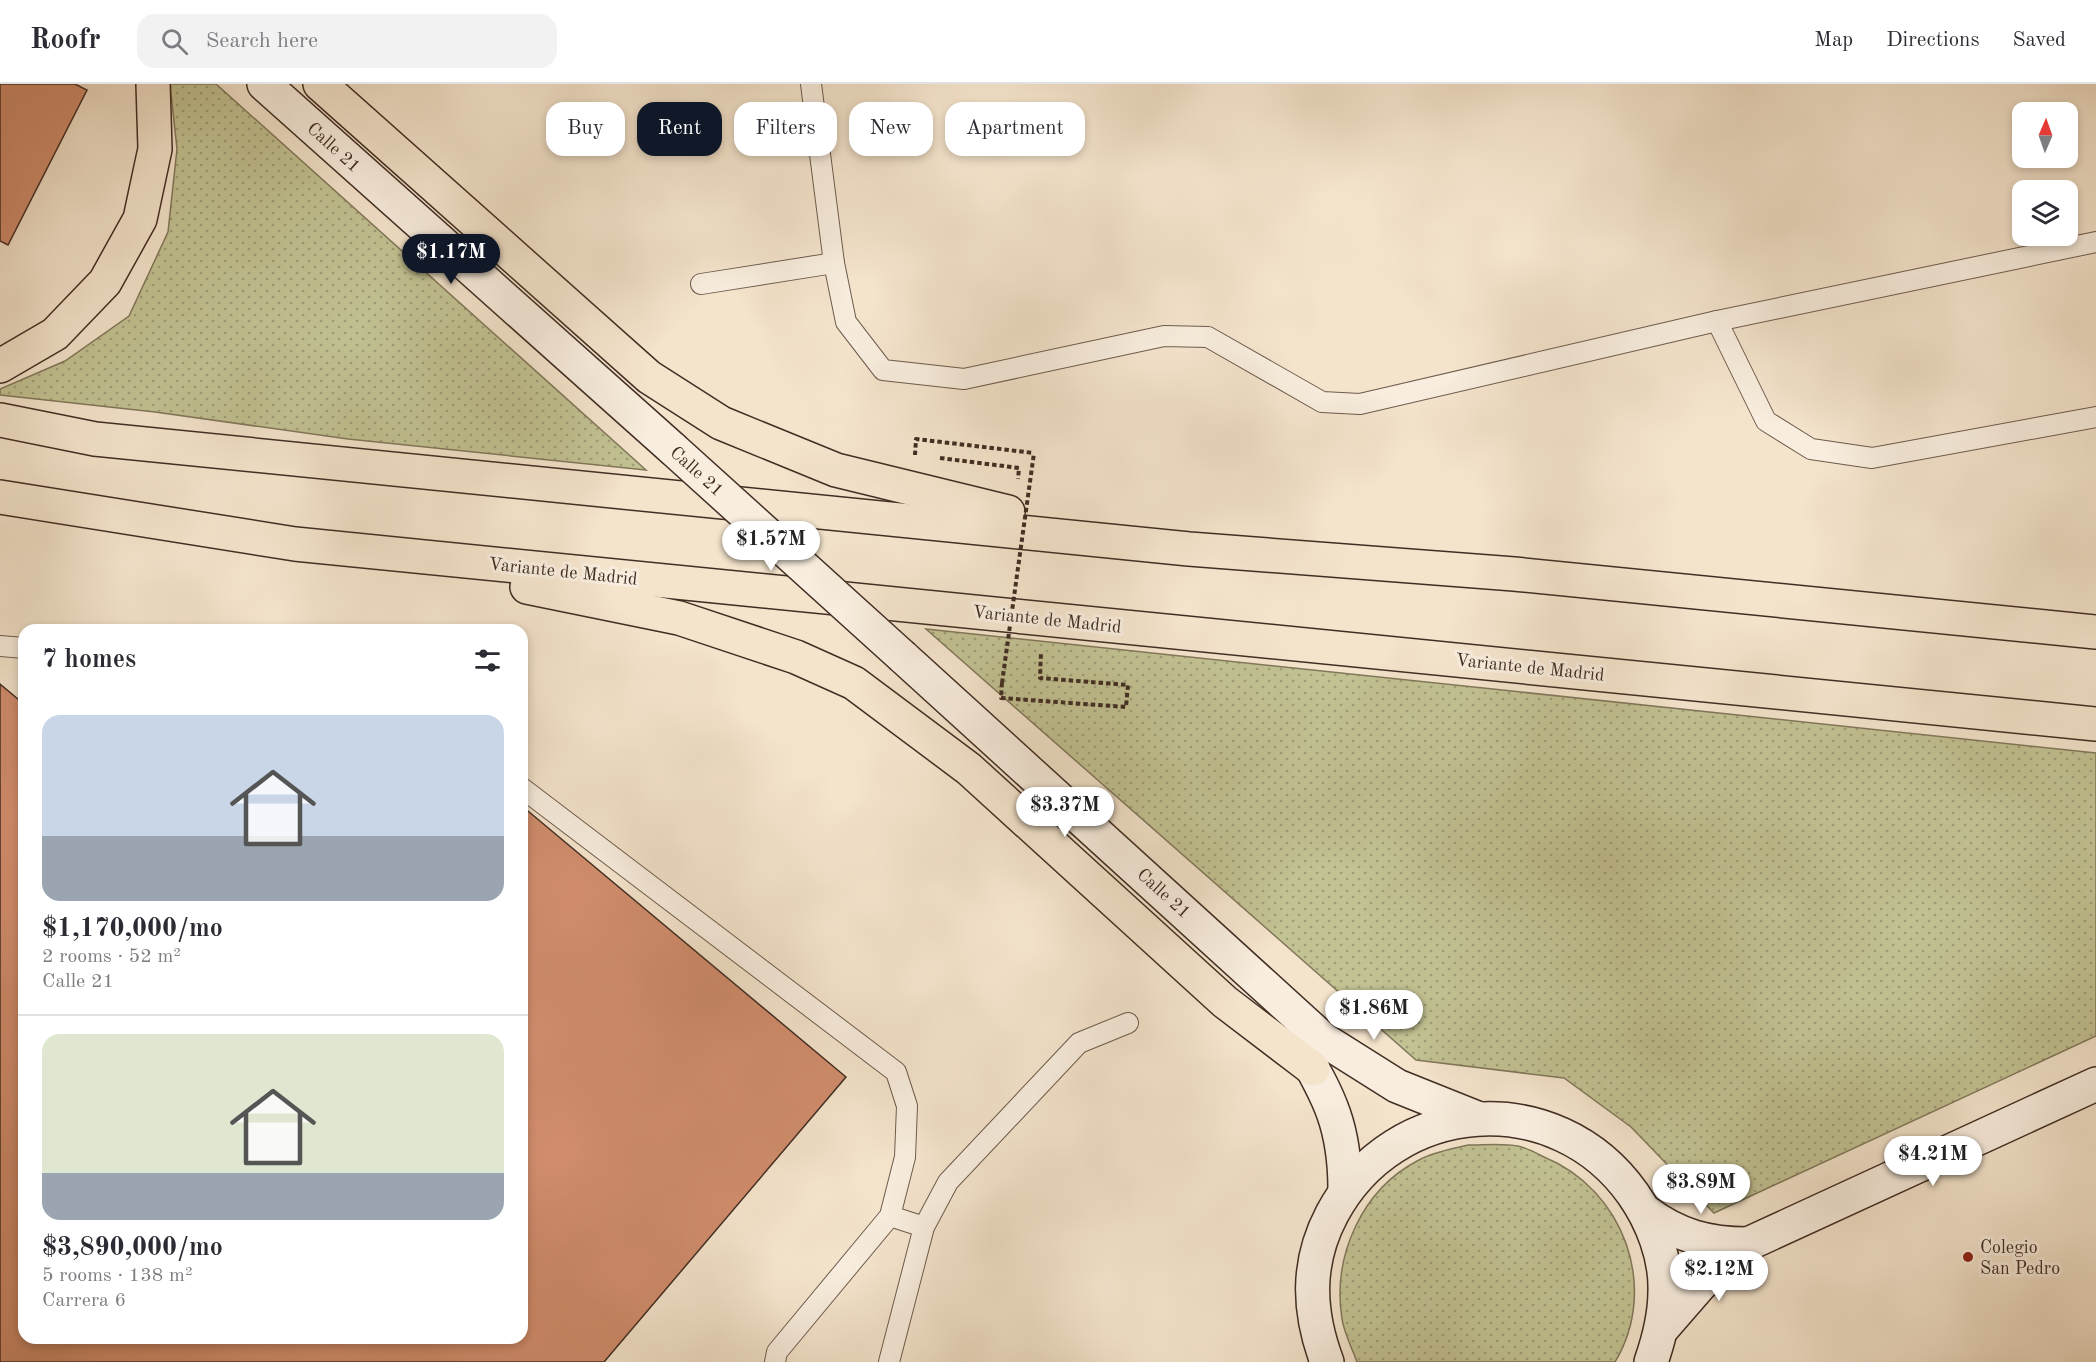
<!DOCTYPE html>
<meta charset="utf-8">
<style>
:root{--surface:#fff;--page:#f2f2f3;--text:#2b2b33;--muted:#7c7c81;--line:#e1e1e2;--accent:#111827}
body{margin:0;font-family:"Old Standard TT",serif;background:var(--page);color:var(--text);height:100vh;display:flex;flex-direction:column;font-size:22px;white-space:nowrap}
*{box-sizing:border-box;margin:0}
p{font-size:20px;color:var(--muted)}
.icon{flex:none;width:33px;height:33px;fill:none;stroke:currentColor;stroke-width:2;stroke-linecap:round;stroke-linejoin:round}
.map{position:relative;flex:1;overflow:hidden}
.panel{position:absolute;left:18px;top:540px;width:510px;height:720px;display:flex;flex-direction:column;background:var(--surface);border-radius:18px;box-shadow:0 3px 9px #0003}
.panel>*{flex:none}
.top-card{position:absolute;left:546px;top:18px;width:570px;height:54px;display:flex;gap:12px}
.needle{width:39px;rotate:2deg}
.controls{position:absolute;left:2012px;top:18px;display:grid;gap:12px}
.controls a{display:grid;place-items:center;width:66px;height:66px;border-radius:12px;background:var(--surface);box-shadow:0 3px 9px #0003;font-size:30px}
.price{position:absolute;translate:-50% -51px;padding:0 14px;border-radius:21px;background:#fff;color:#222;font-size:20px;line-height:39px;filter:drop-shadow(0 2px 3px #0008)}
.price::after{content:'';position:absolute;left:50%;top:36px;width:18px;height:14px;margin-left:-9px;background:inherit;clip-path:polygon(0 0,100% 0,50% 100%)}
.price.selected{background:var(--accent);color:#fff}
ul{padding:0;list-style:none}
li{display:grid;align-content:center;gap:12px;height:318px;padding:0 24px}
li+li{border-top:2px solid var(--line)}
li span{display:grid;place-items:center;height:186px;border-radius:18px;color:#555}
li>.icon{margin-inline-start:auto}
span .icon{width:108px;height:108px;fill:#fffc;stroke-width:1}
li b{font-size:26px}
h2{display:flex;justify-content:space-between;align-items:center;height:72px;padding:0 24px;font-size:26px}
.tag{padding:0 21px;border-radius:18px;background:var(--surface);box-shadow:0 3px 9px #0003;font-size:21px;line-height:54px}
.tag.selected{background:var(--accent);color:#fff}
header{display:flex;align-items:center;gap:36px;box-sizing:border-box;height:84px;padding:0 30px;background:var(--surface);border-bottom:2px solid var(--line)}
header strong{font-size:28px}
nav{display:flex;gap:33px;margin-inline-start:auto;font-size:21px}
.search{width:420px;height:54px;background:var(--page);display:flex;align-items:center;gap:15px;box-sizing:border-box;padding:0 21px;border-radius:18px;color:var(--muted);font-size:22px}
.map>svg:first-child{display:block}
</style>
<header>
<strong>Roofr</strong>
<div class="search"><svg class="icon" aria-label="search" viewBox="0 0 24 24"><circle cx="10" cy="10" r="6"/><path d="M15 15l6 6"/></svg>Search here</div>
<nav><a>Map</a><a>Directions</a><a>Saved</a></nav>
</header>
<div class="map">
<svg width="2096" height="1278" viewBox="0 0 2096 1278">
<defs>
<pattern id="green-dots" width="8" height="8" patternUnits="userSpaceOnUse" patternTransform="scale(1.5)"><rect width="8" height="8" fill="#c2c293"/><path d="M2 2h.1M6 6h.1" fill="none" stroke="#9f9e78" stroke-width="1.8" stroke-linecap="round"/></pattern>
</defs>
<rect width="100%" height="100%" fill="#f4e4cc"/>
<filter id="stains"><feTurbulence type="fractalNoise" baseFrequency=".00333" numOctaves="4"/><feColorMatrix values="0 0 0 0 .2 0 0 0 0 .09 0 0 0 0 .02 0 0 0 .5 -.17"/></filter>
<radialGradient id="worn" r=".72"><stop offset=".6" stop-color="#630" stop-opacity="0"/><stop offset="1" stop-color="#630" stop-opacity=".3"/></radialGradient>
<g fill="url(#green-dots)" stroke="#82785b" stroke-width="1.5">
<polygon points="170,0 216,0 646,386 348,355 155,328 0,311 0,305 65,277 129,232 168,148 177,65"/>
<polygon points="926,545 2096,669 2096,952 1714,1129 1631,1043 1564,994 1416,976"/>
<path d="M1468,1061C1484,1061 1502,1059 1518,1062C1527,1064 1536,1069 1544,1073C1623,1105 1660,1203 1615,1278H1357C1352,1264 1344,1249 1342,1235C1332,1172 1362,1105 1419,1076C1433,1068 1452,1065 1468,1061Z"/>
</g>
<g fill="#d08c6c" stroke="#412d23" stroke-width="1.5">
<polygon points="0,0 75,0 87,6 8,161 0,157"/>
<polygon points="0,600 24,620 24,1254 522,1254 522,722 846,993 604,1278 0,1278"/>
</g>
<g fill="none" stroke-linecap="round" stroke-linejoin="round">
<g stroke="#6e5b4d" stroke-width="22">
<g id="lane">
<polyline points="811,0 834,179 846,238 883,286 964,295 1164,252 1208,253 1322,318 1360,320 1717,237 2096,158"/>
<polyline points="701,200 834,179"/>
<polyline points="1717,237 1766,337 1811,365 1872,374 2096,333"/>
<polyline points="0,562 24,564"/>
<polyline points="522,704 896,988 907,1022 905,1073 890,1132 777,1268 775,1278"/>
<polyline points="890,1132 924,1143"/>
<polyline points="889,1278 924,1143 948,1098 1079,959 1128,939"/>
</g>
</g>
<g stroke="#412d23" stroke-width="36">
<g id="secondary">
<polyline points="264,0 673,365"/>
<polyline points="903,573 1324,956 1397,1002 1477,1034"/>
<path d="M1299,961C1330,1014 1345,1043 1345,1106"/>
<path d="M1646,1128C1678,1152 1708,1160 1748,1160"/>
<polyline points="1661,1246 1701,1200 1748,1160 2096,1000"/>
<path d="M1327,1278C1308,1227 1306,1179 1332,1130C1394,1013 1556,1001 1633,1110C1652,1137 1666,1173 1665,1207C1665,1232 1659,1255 1651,1278"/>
</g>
</g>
<g stroke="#412d23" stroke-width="36">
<g id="primary">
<polyline points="320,0 649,293 721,339 836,386 1008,428"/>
<polyline points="0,282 55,250 105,198 140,135 155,65 153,0"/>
<polyline points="0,336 95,355 1189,465 1514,490 2096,548"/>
<polyline points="0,413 295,460 2096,640"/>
<polyline points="527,503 679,534 796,573 854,599 969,685 1225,918 1313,985"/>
</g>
</g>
<g stroke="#412d23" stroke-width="4" stroke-dasharray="4.5 3" stroke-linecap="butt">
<polyline points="915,371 916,355 1034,369"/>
<polyline points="940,374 1019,384 1018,395"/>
<polyline points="1002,599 1001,614 1126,623 1128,601 1040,594 1041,568"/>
</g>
<use href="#lane" stroke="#f8edde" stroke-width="20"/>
<use href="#secondary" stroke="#f8edde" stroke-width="33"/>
<use href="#primary" stroke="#f4e4cc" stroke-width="33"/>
<g stroke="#412d23" stroke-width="36" stroke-linecap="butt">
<polyline id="secondary-bridge" points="673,365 903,573"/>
</g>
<polyline stroke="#412d23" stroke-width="4" stroke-dasharray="4.5 3" stroke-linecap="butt" points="1002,599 1034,369"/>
<use href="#secondary-bridge" stroke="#f8edde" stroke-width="33"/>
</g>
<circle fill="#8f2418" stroke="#f8edde" stroke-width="2" cx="1968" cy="1173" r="6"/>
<g text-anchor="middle" stroke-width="6" stroke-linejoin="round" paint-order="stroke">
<g font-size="18" fill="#412d23" stroke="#f8edde">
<text transform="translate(334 63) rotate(42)" y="6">Calle 21</text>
<text transform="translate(697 387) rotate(42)" y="6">Calle 21</text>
<text transform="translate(563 487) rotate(6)" y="6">Variante de Madrid</text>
<text transform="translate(1047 535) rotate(6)" y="6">Variante de Madrid</text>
<text transform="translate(1530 583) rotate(6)" y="6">Variante de Madrid</text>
<text transform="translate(1164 809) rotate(42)" y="6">Calle 21</text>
</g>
<g font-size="18" fill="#412d23" stroke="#f8edde" text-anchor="start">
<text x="1980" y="1169">Colegio<tspan x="1980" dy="21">San Pedro</tspan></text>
</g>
</g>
<rect width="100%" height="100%" filter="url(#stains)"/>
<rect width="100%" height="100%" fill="url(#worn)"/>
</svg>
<div class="controls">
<a><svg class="needle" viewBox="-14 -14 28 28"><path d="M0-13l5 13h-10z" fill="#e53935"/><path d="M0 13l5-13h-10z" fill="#7c7c81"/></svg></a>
<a><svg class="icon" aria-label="layers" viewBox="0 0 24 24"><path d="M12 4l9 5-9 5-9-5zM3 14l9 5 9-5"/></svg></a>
</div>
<b class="price selected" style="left:451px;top:201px">$1.17M</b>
<b class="price" style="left:771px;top:488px">$1.57M</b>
<b class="price" style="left:1065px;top:754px">$3.37M</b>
<b class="price" style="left:1374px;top:957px">$1.86M</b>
<b class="price" style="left:1933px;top:1103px">$4.21M</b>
<b class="price" style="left:1701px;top:1131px">$3.89M</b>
<b class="price" style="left:1719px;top:1218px">$2.12M</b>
<div class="top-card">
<a class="tag">Buy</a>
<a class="tag selected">Rent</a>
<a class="tag">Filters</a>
<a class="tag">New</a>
<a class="tag">Apartment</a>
</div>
<section class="panel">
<h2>7 homes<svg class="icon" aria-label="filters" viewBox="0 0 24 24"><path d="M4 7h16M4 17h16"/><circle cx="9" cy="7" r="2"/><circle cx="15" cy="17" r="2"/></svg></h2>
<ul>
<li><span style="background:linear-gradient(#c9d6e8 65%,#9aa5b1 0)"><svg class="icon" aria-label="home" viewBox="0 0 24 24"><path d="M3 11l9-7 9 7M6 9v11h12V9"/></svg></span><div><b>$1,170,000/mo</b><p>2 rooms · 52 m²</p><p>Calle 21</p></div></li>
<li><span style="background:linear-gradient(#dfe7d0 75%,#9aa5b1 0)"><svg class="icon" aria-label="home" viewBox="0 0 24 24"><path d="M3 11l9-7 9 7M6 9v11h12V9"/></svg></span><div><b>$3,890,000/mo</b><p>5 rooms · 138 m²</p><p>Carrera 6</p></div></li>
</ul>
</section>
</div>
